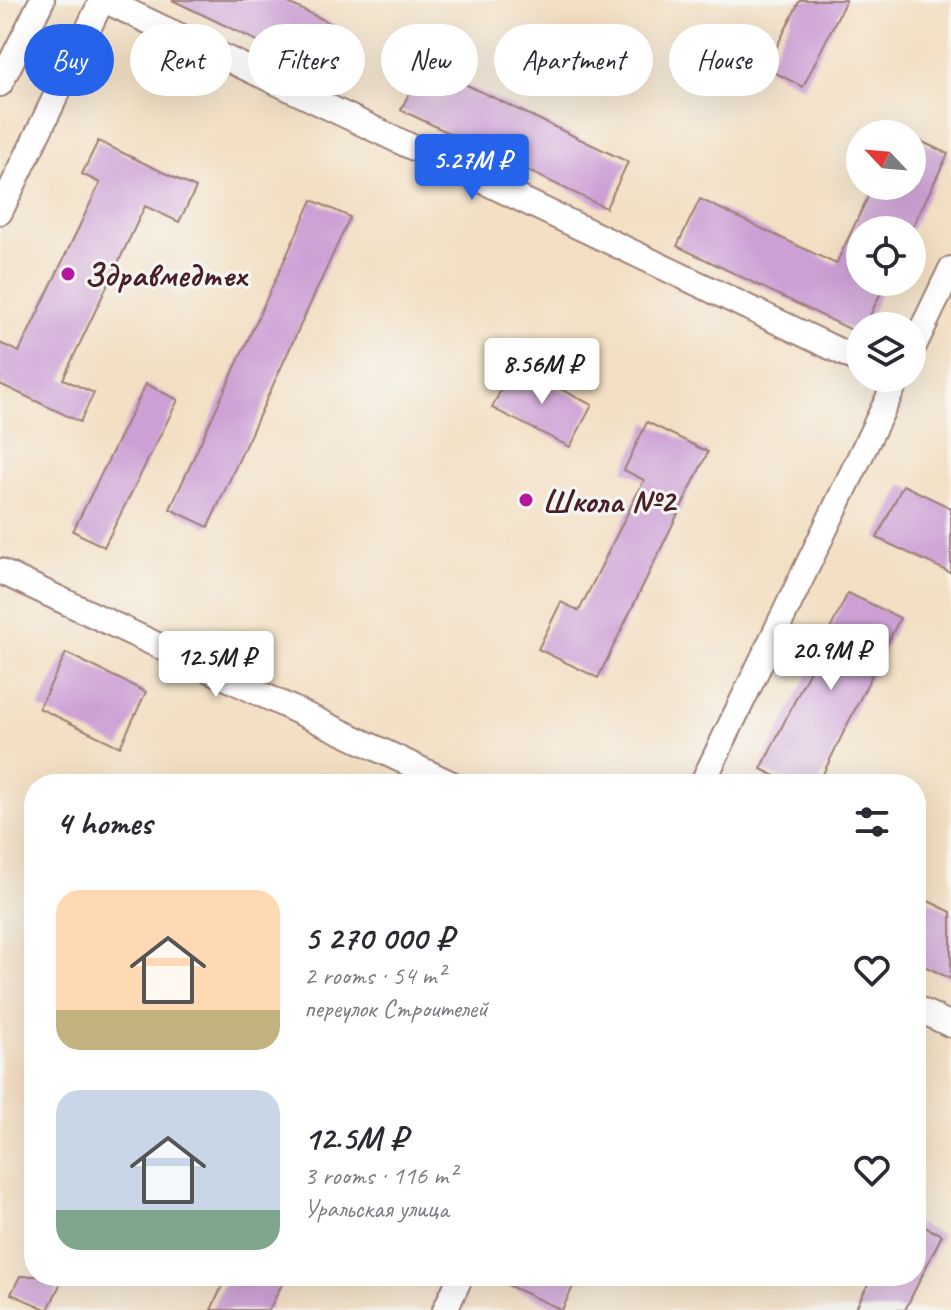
<!DOCTYPE html>
<meta charset="utf-8">
<style>
:root{--surface:#fff;--page:#f7f7f7;--text:#2b2b33;--muted:#7c7c81;--accent:#2563eb}
body{margin:0;font-family:Caveat,sans-serif;background:var(--page);color:var(--text);height:100vh;display:flex;flex-direction:column;font-size:30px;white-space:nowrap}
*{box-sizing:border-box;margin:0}
p{font-size:26px;color:var(--muted)}
.icon{flex:none;width:44px;height:44px;fill:none;stroke:currentColor;stroke-width:2;stroke-linecap:round;stroke-linejoin:round}
.map{position:relative;flex:1;overflow:hidden}
.drawer{position:absolute;left:24px;top:774px;width:902px;height:512px;display:flex;flex-direction:column;background:var(--surface);border-radius:32px;box-shadow:0 8px 32px #0002}
.drawer>*{flex:none}
.banner{position:absolute;left:24px;top:24px;width:904px;height:72px;display:flex;gap:16px}
.needle{width:52px;rotate:296deg}
.fabs{position:absolute;left:846px;top:120px;display:grid;gap:16px}
.fabs a{display:grid;place-items:center;width:80px;height:80px;border-radius:50%;background:var(--surface);box-shadow:0 8px 32px #0002;font-size:40px}
.price{position:absolute;translate:-50% -68px;padding:0 18px;border-radius:8px;background:#fff;color:#222;font-size:26px;line-height:52px;filter:drop-shadow(0 2px 4px #0008)}
.price::after{content:'';position:absolute;left:50%;top:48px;width:24px;height:18px;margin-left:-12px;background:inherit;clip-path:polygon(0 0,100% 0,50% 100%)}
.price.selected{background:var(--accent);color:#fff}
ul{padding:0;list-style:none}
li{display:flex;align-items:center;gap:24px;height:200px;padding:0 32px}
li span{display:grid;place-items:center;flex:none;width:224px;height:160px;border-radius:24px;color:#555}
li>.icon{margin-inline-start:auto}
span .icon{width:96px;height:96px;fill:#fffc;stroke-width:1}
li b{font-size:34px}
h2{display:flex;justify-content:space-between;align-items:center;height:96px;padding:0 32px;font-size:34px}
.chip{padding:0 28px;border-radius:36px;background:var(--surface);box-shadow:0 8px 32px #0002;font-size:28px;line-height:72px}
.chip.selected{background:var(--accent);color:#fff}
.map>svg:first-child{display:block}
</style>
<div class="map">
<svg width="951" height="1310" viewBox="0 0 951 1310">
<rect width="100%" height="100%" fill="#f6f6f2"/>
<filter id="ink" filterUnits="userSpaceOnUse"><feTurbulence type="fractalNoise" baseFrequency=".0125" numOctaves="2"/><feDisplacementMap in="SourceGraphic" scale="16" xChannelSelector="R" yChannelSelector="G"/><feConvolveMatrix kernelMatrix="1 2 1 2 8 2 1 2 1" color-interpolation-filters="sRGB"/></filter>
<filter id="wash" filterUnits="userSpaceOnUse"><feTurbulence type="fractalNoise" baseFrequency=".006" numOctaves="4" result="noise"/><feDisplacementMap in="SourceGraphic" scale="32" xChannelSelector="R" yChannelSelector="G"/><feGaussianBlur stdDeviation="1.8" result="paint"/><feColorMatrix in="noise" values="0 0 0 0 0 0 0 0 0 0 0 0 0 0 0 0 0 1.4 0 .05"/><feComposite in="paint" operator="in"/></filter>
<g filter="url(#wash)">
<rect width="100%" height="100%" fill="#f3dfc3"/>
<g id="blocks">
<g fill="#cda0d5">
<polygon points="172,0 282,0 347,31 326,74"/>
<polygon points="800,0 846,0 803,87 766,68"/>
<polygon points="423,64 628,162 606,208 401,110"/>
<polygon points="912,137 948,154 911,230 860,230 860,282 886,282 865,326 860,326 860,334 677,246 700,199 836,264 873,186 912,186"/>
<polygon points="98,141 196,188 179,222 145,206 63,379 94,393 80,422 0,384 0,343 19,352 100,183 82,174"/>
<polygon points="312,200 350,217 208,527 170,509"/>
<polygon points="513,365 592,405 570,447 492,408"/>
<polygon points="146,384 178,400 104,547 73,531"/>
<polygon points="647,422 708,452 598,678 538,649 561,602 579,611 644,480 624,470"/>
<polygon points="903,485 951,508 951,573 877,538"/>
<polygon points="848,593 900,618 818,784 792,784 761,769"/>
<polygon points="66,653 146,692 120,747 39,708"/>
<polygon points="916,895 951,912 951,979 916,962"/>
<polygon points="916,1223 942,1235 905,1310 855,1310 872,1276 916,1276"/>
<polygon points="20,1276 64,1276 48,1310 11,1294"/>
<polygon points="227,1276 286,1276 269,1310 211,1310"/>
<polygon points="488,1276 578,1276 562,1310"/>
</g>
</g>
</g>
<g filter="url(#ink)">
<use href="#blocks" fill-opacity="0" stroke="#9e7f77" stroke-width="2"/>
<g fill="none" stroke-linecap="round" stroke-linejoin="round">
<g stroke="#9e7f77" stroke-width="28">
<g id="street">
<polyline points="104,0 860,361"/>
<polyline points="0,84 42,0"/>
<polyline points="0,212 102,0"/>
<polyline points="912,350 951,269"/>
<polyline points="0,571 452,784"/>
<polyline points="702,784 898,378"/>
<polyline points="916,1008 951,1025"/>
<polyline points="445,1310 461,1276"/>
</g>
</g>
<use href="#street" stroke="#fff" stroke-width="24"/>
</g>
</g>
<g fill="#b5179e" stroke="#f6f6f2" stroke-width="3">
<circle cx="68" cy="274" r="8"/>
<circle cx="526" cy="500" r="8"/>
</g>
<g text-anchor="middle" stroke-width="6" stroke-linejoin="round" paint-order="stroke">
<g font-size="34" font-weight="bold" fill="#4a1f2b" stroke="#f6f6f2" text-anchor="start">
<text x="84" y="286">Здравмедтех</text>
<text x="542" y="512">Школа №2</text>
</g>
</g>
</svg>
<div class="fabs">
<a><svg class="needle" viewBox="-14 -14 28 28"><path d="M0-13l5 13h-10z" fill="#e53935"/><path d="M0 13l5-13h-10z" fill="#7c7c81"/></svg></a>
<a><svg class="icon" aria-label="locate" viewBox="0 0 24 24"><circle cx="12" cy="12" r="6"/><path d="M12 2v4M12 18v4M2 12h4M18 12h4"/></svg></a>
<a><svg class="icon" aria-label="layers" viewBox="0 0 24 24"><path d="M12 4l9 5-9 5-9-5zM3 14l9 5 9-5"/></svg></a>
</div>
<b class="price selected" style="left:472px;top:202px">5.27M ₽</b>
<b class="price" style="left:542px;top:406px">8.56M ₽</b>
<b class="price" style="left:831px;top:692px">20.9M ₽</b>
<b class="price" style="left:216px;top:699px">12.5M ₽</b>
<div class="banner">
<a class="chip selected">Buy</a>
<a class="chip">Rent</a>
<a class="chip">Filters</a>
<a class="chip">New</a>
<a class="chip">Apartment</a>
<a class="chip">House</a>
</div>
<section class="drawer">
<h2>4 homes<svg class="icon" aria-label="filters" viewBox="0 0 24 24"><path d="M4 7h16M4 17h16"/><circle cx="9" cy="7" r="2"/><circle cx="15" cy="17" r="2"/></svg></h2>
<ul>
<li><span style="background:linear-gradient(#ffd9b3 75%,#c2b280 0)"><svg class="icon" aria-label="home" viewBox="0 0 24 24"><path d="M3 11l9-7 9 7M6 9v11h12V9"/></svg></span><div><b>5 270 000 ₽</b><p>2 rooms · 54 m²</p><p>переулок Строителей</p></div><svg class="icon" aria-label="heart" viewBox="0 0 24 24"><path d="M12 20l-8-8c-3-5 5-10 8-4 3-6 11-1 8 4z"/></svg></li>
<li><span style="background:linear-gradient(#c9d6e8 75%,#7fa58c 0)"><svg class="icon" aria-label="home" viewBox="0 0 24 24"><path d="M3 11l9-7 9 7M6 9v11h12V9"/></svg></span><div><b>12.5M ₽</b><p>3 rooms · 116 m²</p><p>Уральская улица</p></div><svg class="icon" aria-label="heart" viewBox="0 0 24 24"><path d="M12 20l-8-8c-3-5 5-10 8-4 3-6 11-1 8 4z"/></svg></li>
</ul>
</section>
</div>
